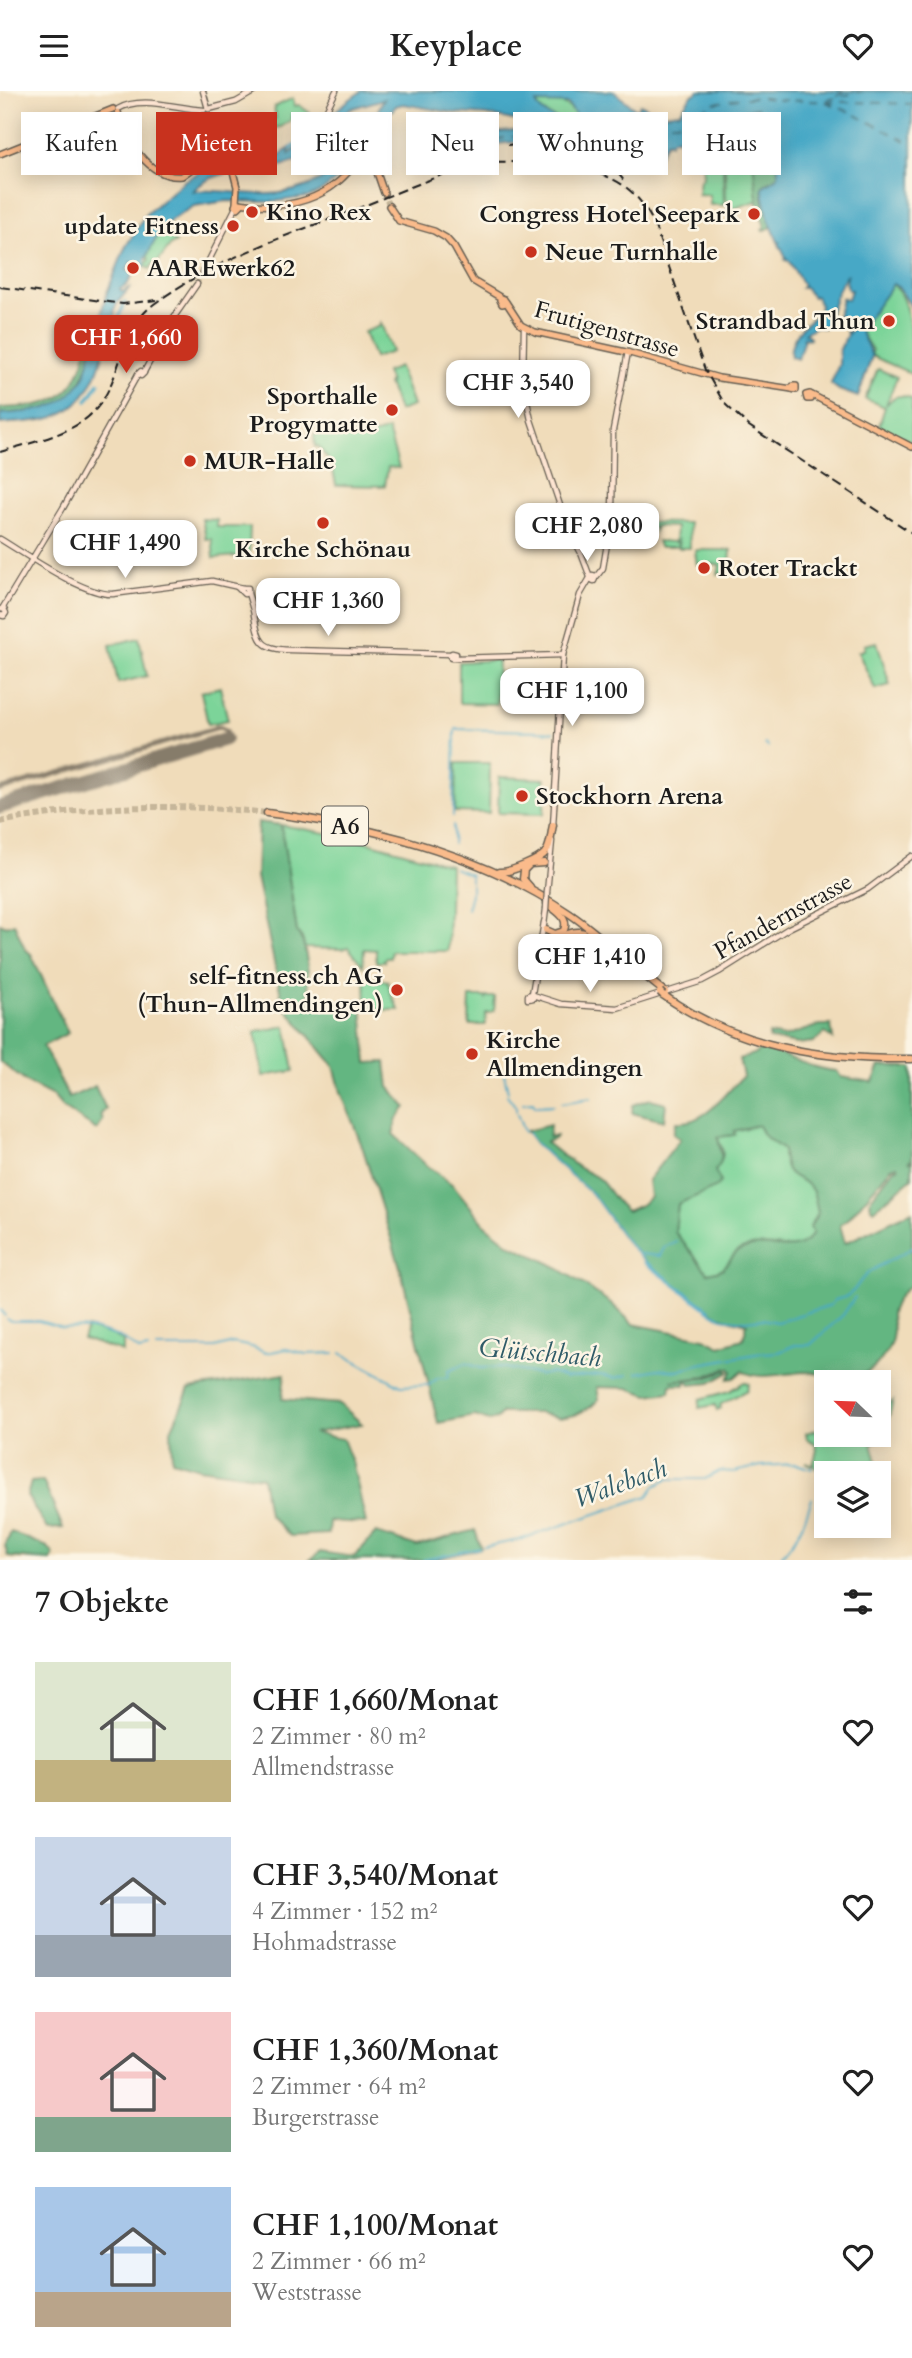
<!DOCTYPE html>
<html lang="de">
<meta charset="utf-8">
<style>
:root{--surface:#fff;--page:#f2f2f2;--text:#222;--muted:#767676;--accent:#c8321e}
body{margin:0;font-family:Cardo,serif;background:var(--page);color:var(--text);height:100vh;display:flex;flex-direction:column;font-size:26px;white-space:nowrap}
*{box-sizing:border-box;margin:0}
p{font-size:23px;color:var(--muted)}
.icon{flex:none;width:38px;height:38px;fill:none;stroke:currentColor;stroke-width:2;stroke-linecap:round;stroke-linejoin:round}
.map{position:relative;height:1469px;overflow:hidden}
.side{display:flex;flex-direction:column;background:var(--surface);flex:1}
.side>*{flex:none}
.guide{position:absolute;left:21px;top:21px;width:872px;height:63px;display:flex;gap:14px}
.needle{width:46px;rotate:293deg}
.controls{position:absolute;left:814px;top:1279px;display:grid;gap:14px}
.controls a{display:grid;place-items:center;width:77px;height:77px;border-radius:0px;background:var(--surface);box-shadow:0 4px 18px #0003;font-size:35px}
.price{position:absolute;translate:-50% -60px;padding:0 16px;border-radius:14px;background:#fff;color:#222;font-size:23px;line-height:46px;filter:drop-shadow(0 2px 4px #0008)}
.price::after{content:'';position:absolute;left:50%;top:42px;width:21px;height:16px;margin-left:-10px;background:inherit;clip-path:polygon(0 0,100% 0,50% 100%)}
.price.current{background:var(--accent);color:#fff}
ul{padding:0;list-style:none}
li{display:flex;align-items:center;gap:21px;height:175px;padding:0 35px}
li span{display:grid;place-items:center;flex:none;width:196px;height:140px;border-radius:0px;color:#555}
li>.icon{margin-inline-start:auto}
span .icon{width:84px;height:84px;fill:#fffc;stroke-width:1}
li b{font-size:30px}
h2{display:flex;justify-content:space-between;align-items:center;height:84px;padding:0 35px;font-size:30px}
.tag{padding:0 24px;border-radius:0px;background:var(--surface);box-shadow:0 4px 18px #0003;font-size:24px;line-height:63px}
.tag.current{background:var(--accent);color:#fff}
header{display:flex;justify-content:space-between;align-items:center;height:91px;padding:0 35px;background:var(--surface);font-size:32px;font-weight:700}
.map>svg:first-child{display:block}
</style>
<header><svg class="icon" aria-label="menu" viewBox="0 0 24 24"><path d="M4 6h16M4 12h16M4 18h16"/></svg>Keyplace<svg class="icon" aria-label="heart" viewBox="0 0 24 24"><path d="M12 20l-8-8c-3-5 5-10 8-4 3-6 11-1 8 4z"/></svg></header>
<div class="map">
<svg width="912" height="1469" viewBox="0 0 912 1469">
<rect width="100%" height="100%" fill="#fcf5e5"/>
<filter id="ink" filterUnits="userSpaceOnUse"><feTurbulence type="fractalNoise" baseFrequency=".0143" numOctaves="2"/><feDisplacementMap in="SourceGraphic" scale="14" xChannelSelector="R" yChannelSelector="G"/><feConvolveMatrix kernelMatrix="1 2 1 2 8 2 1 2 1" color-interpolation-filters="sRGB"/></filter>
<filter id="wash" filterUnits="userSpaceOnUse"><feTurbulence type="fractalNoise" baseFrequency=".00686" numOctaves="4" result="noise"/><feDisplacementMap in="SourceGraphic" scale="28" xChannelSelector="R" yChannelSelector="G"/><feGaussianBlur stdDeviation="1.57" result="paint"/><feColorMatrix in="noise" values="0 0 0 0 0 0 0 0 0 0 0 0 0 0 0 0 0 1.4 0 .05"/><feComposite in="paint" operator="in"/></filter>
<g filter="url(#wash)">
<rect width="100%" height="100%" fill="#f0dcba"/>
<g fill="#7bd499" stroke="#4c785a" stroke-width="2">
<polygon points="293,7 294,15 299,14 311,23 296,28 291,24 291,29 281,36 271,37 270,41 267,38 263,39 262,32 269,30 270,33 273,32 273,28 276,27 274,16"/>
<path d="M536,12C555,11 567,9 577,26L589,27L578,34C565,31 541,25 536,12Z"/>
<path d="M757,17L769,49L756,46L753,48L757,56L749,64C758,77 754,99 759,115L756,110L729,119L726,106L725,78L717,53L712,52L706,35L728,23Z"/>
<polygon points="713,57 723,75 724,114 710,114 710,104 698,103 700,88 703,87 702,61"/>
<polygon points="162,139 176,151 171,154 157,172 154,171 150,178 145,175 149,168 146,163"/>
<path d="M893,193C912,213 912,253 912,283L872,265V259L860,240L871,221Z"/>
<polygon points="380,230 392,261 374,267 364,241 380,235"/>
<polygon points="399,276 413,315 399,320 388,293 390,292 386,281"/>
<path d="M878,278L897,286L886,314C894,305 900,302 912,308V351L879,335L885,316L865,308Z"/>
<polygon points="388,339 399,377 388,376 385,395 336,394 332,374 318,355 315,356 314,343 376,343"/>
<polygon points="202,428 217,429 217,436 250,436 249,464 214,467 212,448 206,448"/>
<polygon points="612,431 689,432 690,457 679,457 678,447 677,456 659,456 657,450 675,451 676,436 656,435 654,440 653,436 633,435 632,440 631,435 613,435 612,455 608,455"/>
<polygon points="149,439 152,459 121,463 118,443"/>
<polygon points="698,459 731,459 730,472 726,482 718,483 720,473 697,474 695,460"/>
<polygon points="139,547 147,585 118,592 110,554"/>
<polygon points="877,551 890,594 875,598 858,561 865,558 864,554"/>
<polygon points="498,569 497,613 459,612 459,571"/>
<polygon points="582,593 588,593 588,598 600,598 599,613 567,611 568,597 581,597"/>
<polygon points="220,596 228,629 208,633 201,601"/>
<polygon points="456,672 490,672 489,722 455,721"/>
<polygon points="499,686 545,688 544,723 498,722"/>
<polygon points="281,734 354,747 450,774 448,860 391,860 390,867 385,867 384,871 376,871 376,859 364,858 363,875 348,856 342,858 305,857 302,847 297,841"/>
<polygon points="365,887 388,890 391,903 399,919 383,919 366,916"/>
<polygon points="470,906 485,906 486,908 487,906 495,906 494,920 486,922 485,934 469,934"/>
<polygon points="286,935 294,980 263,985 255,941"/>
<path d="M758,1034L763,1044L783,1059C783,1093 802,1082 812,1099C816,1106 816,1114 818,1122L812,1131L813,1142C797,1169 772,1148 748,1156C731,1161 733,1168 723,1177C720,1180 712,1181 708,1182L675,1141L678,1112C693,1105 722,1079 723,1062C723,1057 718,1051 718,1046L734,1044L733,1040Z"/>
<polygon points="87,1237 113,1244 123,1250 123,1261 83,1248"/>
<polygon points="744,1291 749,1293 747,1299 720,1314 721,1317 717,1319 715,1314 699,1317 700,1308 730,1300"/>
<polygon points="893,1310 883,1348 872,1352 878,1375 860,1376 860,1382 826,1382 826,1387 815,1376 806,1371 813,1374 817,1359 815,1352 807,1348 806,1342 826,1336 826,1344 878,1344 879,1319"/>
</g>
<g fill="#64b681" stroke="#40694e" stroke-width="2" fill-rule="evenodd">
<polygon points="755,46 769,49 777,66 778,85 768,92 769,98 767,95 768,91 762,96 763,109 772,136 763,140 762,138 765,136 758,115 753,70 749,65 756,56 753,48"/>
<path d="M98,231C91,264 86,305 49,317C34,322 16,321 0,323V317C48,315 73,313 86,261C89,250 90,239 98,231Z"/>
<path d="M258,731L281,734L297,841C310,856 308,895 309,916L362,917L367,972L386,971L389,996L406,1016L397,1028L393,1043L425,1073L453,1094L486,1135L509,1153L551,1173L583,1193L612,1213L633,1233L704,1247L720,1255L743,1248L747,1233L718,1225L649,1174L626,1150L593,1104L535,1052L526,1040L550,1034L549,1046L556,1045L554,1048L546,1051C550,1055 565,1067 570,1069C577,1079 591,1081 600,1089C610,1099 615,1112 627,1120L643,1113L650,1106L648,1089L680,1048L673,1043L676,1031C705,1034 724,1004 743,985L739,968L757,962L759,956C785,963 809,978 837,980L841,986L873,991L880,975L912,976V1069L908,1071H912V1087L874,1119L871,1117L870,1109L893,1079L898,1077L897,1075L891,1077L848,1128L840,1134L845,1152L912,1120V1194C903,1199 895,1209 892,1219C889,1225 893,1233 893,1240C892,1261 874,1282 853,1287C842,1289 821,1281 805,1281C785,1282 759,1290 742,1280L734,1287L728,1288L732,1281L731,1278L725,1277L704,1286L671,1290L707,1287L726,1279L729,1281L710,1292L690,1294L689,1291H685V1294H671L670,1301L648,1304L628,1297L597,1296L599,1308L591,1316L575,1324L560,1327L539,1322H502L497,1328L489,1330L475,1325L438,1332L400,1176L363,1058L341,1001L334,975L283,914L256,786ZM758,1034L763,1044L783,1059C784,1093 801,1082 812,1099C816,1106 816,1114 818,1122L810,1136L813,1142C797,1169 772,1149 748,1156C731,1161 733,1168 723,1177C720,1180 712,1181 708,1182L675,1141L678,1113L715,1097L721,1091L715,1080C727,1067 719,1059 718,1046L735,1044L734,1040Z"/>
<polygon points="0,832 6,835 14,832 25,858 31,863 68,942 43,955 69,1007 95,995 106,1018 101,1023 103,1030 97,1039 63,1017 53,1005 29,993 0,971"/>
<polygon points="820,934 831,934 833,948 825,942 814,951 797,953 769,948 769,943 784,946"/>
<polygon points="650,1008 666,1012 664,1030 632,1022 633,1014"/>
<polygon points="285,1283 282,1308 340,1313 362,1333 313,1342 343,1348 353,1374 366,1432 329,1430 328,1443 290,1445 268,1423 262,1386 199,1377 172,1369 171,1339 189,1298"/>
<polygon points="43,1390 63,1437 47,1438 27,1405 31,1391"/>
<polygon points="475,1439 481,1457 434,1469 310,1469 320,1461 354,1466 376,1442 417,1455"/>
<polygon points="11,1441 48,1456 54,1464 51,1469 8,1466 5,1455"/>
</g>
<path fill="#47a8c6" stroke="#326271" stroke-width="2" fill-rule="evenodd" d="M362,0H613L637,19L640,13L648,17L646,21L641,19L642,22L658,24L680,21L691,5L699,0H912V217L899,197L893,193L860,239L872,265L858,306L839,299L831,293L839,273V260L847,244L846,239L849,242L855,232L838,225L842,207L848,208L851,199H848L846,190L848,182C838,196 831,217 826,236L822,237L816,235L805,242L810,246V248L804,247L798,268L791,266C788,249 804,232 818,223L820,215L816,205L813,206L805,197H801L803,194L789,170L785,169L786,167L779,153L780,151H778L768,126L762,96L778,85C780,69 765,32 757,17L724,24L706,34V37L704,35L683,45L682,49H679L678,46L671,49L670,52L667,50L654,75H646V60H655L658,48L616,46L615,41L486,54L435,69L434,66C465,32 515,48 553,31H523L487,24L454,22L403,13L396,15L389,23L367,57L347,81L320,101L309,106L270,111L227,110L194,115L171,129L160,140L146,167L138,175L131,171L127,179L133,183L127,194L120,198L122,201L129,197C124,206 112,213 115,224L111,228C103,267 95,311 54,326C37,332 17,331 0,333V323C40,319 62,321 85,285L106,204L125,157L146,123L184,90L203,79L267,69L271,65L273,68L290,57L289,63L314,47L308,43C328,29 340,13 362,0ZM384,8C376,20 372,35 365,47C343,83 304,103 264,103C240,103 216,98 193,100C217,74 259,83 291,72C306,68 317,59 329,50L327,43L342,23L353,17ZM536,12L568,13L577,27H589L578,33L577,30C564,33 541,24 536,12Z"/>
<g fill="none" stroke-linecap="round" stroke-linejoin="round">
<g stroke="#47a8c6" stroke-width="2">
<polyline points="456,638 538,640"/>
<polyline points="540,640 553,641"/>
<polyline points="765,653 768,656"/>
<polyline points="453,725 455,640"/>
<polyline points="453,753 453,734"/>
<polyline points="454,777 471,784 471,803 467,818"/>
<polyline points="503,978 508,1001"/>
<polyline points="507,1004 516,1016 516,1020"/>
<polyline points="523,1012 533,1011 535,1015 554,1014"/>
<polyline points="562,1012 591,1007"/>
<polyline points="517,1023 524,1041"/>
<polyline points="528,1042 535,1052 593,1104 626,1150 644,1169"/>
<path d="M640,1163L660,1165C666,1151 665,1157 677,1151"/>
<path d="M843,1207C858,1200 856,1192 867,1183C881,1172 898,1167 912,1156"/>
<polyline points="0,1219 5,1225"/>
<polyline points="711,1221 722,1227 745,1230 763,1228 777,1231 831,1214 835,1209 842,1207"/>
<polyline points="7,1228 11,1230 39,1230 63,1237 93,1238 120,1246 140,1260 148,1258"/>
<polyline points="157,1257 215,1257 233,1252 252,1256 266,1262 286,1258 306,1263 334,1262"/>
<polyline points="341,1262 401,1295 429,1294 438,1287 448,1287 449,1280 465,1272 481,1277 500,1276 541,1284 551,1282 566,1287 601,1284 615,1287 627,1284"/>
<polyline points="637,1282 658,1278 678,1280 699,1273 761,1262 779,1261 795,1254 810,1254 843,1224 855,1206"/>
<polyline points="804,1430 812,1408"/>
<polyline points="484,1456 519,1449 648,1405 655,1395 668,1388 705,1388 720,1380 734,1381 761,1375 796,1373 812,1378"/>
<polyline points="423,1469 480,1457"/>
<polyline points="783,1469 782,1464 795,1448 803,1432"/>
</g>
<g stroke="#47a8c6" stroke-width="3.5">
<polyline points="291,58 309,45"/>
<polyline points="143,176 144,168"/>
<polyline points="118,228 125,211"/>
<polyline points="109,262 112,249"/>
<polyline points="87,310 99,292"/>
<polyline points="645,1171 710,1220"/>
</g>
<g stroke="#2f5b68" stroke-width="2" stroke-dasharray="9 7" stroke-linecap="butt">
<polyline points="836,6 844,0"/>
<polyline points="826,9 864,0"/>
<polyline points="826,11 850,21 912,53"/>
<polyline points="451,64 459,58 504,47 616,33 677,32 715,12 736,8 758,6 779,9 912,13"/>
</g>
<polyline stroke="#867c6b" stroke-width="5" points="0,699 219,636 226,639 228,647 225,648"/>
<polyline stroke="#867c6b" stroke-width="14" points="0,716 225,648"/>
</g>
</g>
<g filter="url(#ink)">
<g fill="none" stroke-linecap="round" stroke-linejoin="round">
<polyline stroke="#c6b69a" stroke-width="4.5" stroke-dasharray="4.5 2" stroke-linecap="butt" points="197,193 203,181"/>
<polyline stroke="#c6b69a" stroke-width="5" stroke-dasharray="5 2.5" stroke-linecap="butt" points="384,102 389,115"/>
<path stroke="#c6b69a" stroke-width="6" stroke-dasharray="6 3" stroke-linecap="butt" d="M0,731C89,714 178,712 267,722"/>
<g stroke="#665f53" stroke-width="7">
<g id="secondary">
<polyline points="203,0 208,18"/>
<polyline points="336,0 326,20 350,34 355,50 366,64"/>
<path d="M118,18C142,4 177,18 204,19"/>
<polyline points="209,18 236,11 255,0"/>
<polyline points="202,71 192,47 203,31 204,25"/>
<polyline points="203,181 236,116"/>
<polyline points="524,236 523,292 531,329 567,435 581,462 590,486"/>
<polygon points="141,280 144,282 141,285 138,283"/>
<polyline points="144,281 174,226 197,193"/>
<path d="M0,448C27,464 83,504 113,503L212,490L243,497"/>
<polygon points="592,484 596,485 594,490 590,488"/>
<polyline points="596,486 603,477 612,423 613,339 628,261"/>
<polyline points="237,496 244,503 248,502 248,497 243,497"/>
<path d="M248,502C250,509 253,517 254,524C259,551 261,558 290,559L451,563"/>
<polyline points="2,518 63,417 138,283"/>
<polyline points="0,524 4,525 6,522 4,518 1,518"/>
<polygon points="452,562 456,563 455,567 451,567"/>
<polyline points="456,567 563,564"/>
<polyline points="553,735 563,564 580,504 590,487"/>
<polyline points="547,801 552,750"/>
<polyline points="544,834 546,818"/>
<polyline points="541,858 546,850"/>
<polyline points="532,903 544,831"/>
<polygon points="532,903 533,907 528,908 528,904"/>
<polyline points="533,904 561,913 617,917 702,890 719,881 789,837 868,798 912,765"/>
</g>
</g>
<g stroke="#665f53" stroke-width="8">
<g id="primary">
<path d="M118,21C124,48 150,89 182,85L203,70L228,61L237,96L236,112"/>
<circle cx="370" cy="66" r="5"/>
<polyline points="0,63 113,18"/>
<polyline points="373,70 384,102"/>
<polygon points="237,111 241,114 238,117 235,115"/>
<path d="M240,112C275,118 310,114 338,91C348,83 355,72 365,65"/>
<polyline points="389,115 399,130 434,140 446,147 454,156 473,190 503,208"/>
<polygon points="504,208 506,212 502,213 500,209"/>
<polyline points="506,211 521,234 535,241 626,261 719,287 792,298"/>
<polygon points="793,295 796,295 796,299 792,298"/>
<polyline points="812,304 912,356"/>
<polyline points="811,308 807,308 806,304 810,303 812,306"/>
</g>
</g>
<g stroke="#665f53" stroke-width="9">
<g id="motorway">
<path d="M267,722C372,735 482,763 570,823C604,846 632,876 665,901"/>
<path d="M499,781C509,782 540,769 546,761C551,754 551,742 553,734"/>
<polyline points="530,796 523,788 524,779 530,773 544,772"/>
<path d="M547,812C556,821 571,826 563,841"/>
<polyline points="546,839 555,843 561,841"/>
<path d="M549,848C581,841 576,834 605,854"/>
<path d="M663,904C738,957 822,969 912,968"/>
</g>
</g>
<use href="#secondary" stroke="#fde4d1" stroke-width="4.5"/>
<use href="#primary" stroke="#fabb8b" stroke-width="5"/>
<use href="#motorway" stroke="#fabb8b" stroke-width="6"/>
<g stroke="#1c1c1c" stroke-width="2" stroke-dasharray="10 5" stroke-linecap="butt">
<polyline points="580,50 643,51"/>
<path d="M508,54C537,50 574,42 599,62C609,70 617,81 625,91"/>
<polyline points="0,196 123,213 156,209"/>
<path d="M0,361C29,352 65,345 88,326C124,295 116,241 154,213C210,172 276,148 341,124C382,108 423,90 465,76C488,68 511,71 535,73C587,78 629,79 654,133L705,279L724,312L749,335L912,442"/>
</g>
<g stroke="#665f53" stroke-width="7" stroke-linecap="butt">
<polyline id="secondary-bridge" points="546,818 547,801"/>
</g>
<g stroke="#665f53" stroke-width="9" stroke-linecap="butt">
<polyline id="motorway-bridge" points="660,901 663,904"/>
</g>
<use href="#secondary-bridge" stroke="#fde4d1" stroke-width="4.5"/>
<use href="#motorway-bridge" stroke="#fabb8b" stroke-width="6"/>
</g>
</g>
<g fill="#c8321e" stroke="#fcf5e5" stroke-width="2.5">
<circle cx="252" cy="121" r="7"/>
<circle cx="754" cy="123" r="7"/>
<circle cx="233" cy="135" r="7"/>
<circle cx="531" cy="161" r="7"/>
<circle cx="133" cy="177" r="7"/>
<circle cx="889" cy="230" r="7"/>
<circle cx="392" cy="319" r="7"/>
<circle cx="190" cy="370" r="7"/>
<circle cx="323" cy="432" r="7"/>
<circle cx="704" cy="477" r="7"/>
<circle cx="522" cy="705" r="7"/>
<circle cx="397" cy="899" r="7"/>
<circle cx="472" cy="963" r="7"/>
</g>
<g text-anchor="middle" stroke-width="5" stroke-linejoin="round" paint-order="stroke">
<rect fill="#fcf5e5" stroke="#5f5d58" stroke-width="2" x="322" y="715.5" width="46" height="39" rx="5"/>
<g font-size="23" font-weight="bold" fill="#1c1c1c">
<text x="345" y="743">A6</text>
</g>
<g font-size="24" font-weight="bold" fill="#1c1c1c" stroke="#fcf5e5" text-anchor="start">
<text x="266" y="129">Kino Rex</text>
<text x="740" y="131" text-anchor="end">Congress Hotel Seepark</text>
<text x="219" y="143" text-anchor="end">update Fitness</text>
<text x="545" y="169">Neue Turnhalle</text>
<text x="147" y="185">AAREwerk62</text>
<text x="875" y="238" text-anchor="end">Strandbad Thun</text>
<text x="378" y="313" text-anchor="end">Sporthalle<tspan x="378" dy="28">Progymatte</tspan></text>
<text x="204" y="378">MUR-Halle</text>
<text x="323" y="466" text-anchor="middle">Kirche Schönau</text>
<text x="718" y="485">Roter Trackt</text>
<text x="536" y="713">Stockhorn Arena</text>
<text x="383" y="893" text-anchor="end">self-fitness.ch AG<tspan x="383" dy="28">(Thun-Allmendingen)</tspan></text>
<text x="486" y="957">Kirche<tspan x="486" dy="28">Allmendingen</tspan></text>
</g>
<g font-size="24" fill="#1c1c1c" stroke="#fcf5e5">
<text transform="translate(607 238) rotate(16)" y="8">Frutigenstrasse</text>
<text transform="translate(783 825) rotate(-29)" y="8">Pfandernstrasse</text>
</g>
<g font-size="26" font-style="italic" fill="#2f5b68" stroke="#fcf5e5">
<text transform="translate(540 1261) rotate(5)" y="9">Glütschbach</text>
<text transform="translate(620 1392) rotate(-20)" y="9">Walebach</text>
</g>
</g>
</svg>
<div class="controls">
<a><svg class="needle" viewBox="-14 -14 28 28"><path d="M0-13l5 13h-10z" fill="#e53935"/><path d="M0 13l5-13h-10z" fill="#767676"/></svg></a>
<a><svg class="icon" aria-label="layers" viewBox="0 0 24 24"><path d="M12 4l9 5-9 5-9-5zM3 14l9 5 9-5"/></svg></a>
</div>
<b class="price current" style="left:126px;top:284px">CHF 1,660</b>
<b class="price" style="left:518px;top:329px">CHF 3,540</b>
<b class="price" style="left:587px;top:472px">CHF 2,080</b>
<b class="price" style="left:125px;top:489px">CHF 1,490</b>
<b class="price" style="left:328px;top:547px">CHF 1,360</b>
<b class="price" style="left:572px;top:637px">CHF 1,100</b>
<b class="price" style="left:590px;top:903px">CHF 1,410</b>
<div class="guide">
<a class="tag">Kaufen</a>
<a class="tag current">Mieten</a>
<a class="tag">Filter</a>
<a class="tag">Neu</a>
<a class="tag">Wohnung</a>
<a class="tag">Haus</a>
</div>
</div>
<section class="side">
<h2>7 Objekte<svg class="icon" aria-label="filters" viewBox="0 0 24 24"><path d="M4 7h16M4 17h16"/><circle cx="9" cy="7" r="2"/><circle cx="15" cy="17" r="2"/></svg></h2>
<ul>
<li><span style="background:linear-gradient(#dfe7d0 70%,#c2b280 0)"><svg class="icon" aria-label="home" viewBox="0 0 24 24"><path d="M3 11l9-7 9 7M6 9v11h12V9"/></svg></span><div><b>CHF 1,660/Monat</b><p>2 Zimmer · 80 m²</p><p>Allmendstrasse</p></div><svg class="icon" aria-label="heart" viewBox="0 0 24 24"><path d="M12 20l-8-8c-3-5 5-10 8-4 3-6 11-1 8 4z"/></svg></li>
<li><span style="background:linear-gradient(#c9d6e8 70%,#9aa5b1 0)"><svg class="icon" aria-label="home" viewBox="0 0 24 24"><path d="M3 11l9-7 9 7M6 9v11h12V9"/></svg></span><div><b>CHF 3,540/Monat</b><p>4 Zimmer · 152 m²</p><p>Hohmadstrasse</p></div><svg class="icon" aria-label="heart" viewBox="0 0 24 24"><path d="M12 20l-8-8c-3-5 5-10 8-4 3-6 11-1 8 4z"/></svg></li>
<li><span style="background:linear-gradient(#f6c9c9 75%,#7fa58c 0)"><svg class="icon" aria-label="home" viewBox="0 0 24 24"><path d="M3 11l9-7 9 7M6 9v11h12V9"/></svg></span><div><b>CHF 1,360/Monat</b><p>2 Zimmer · 64 m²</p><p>Burgerstrasse</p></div><svg class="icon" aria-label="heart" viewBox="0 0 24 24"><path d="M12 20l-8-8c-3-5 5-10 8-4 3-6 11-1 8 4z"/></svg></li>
<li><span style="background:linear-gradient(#a9c7e8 75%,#b9a48a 0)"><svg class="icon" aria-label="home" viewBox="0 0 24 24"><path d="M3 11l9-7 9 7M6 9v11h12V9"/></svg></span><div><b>CHF 1,100/Monat</b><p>2 Zimmer · 66 m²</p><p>Weststrasse</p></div><svg class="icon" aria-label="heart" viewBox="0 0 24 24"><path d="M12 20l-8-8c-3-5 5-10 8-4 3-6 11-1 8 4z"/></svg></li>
</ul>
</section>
